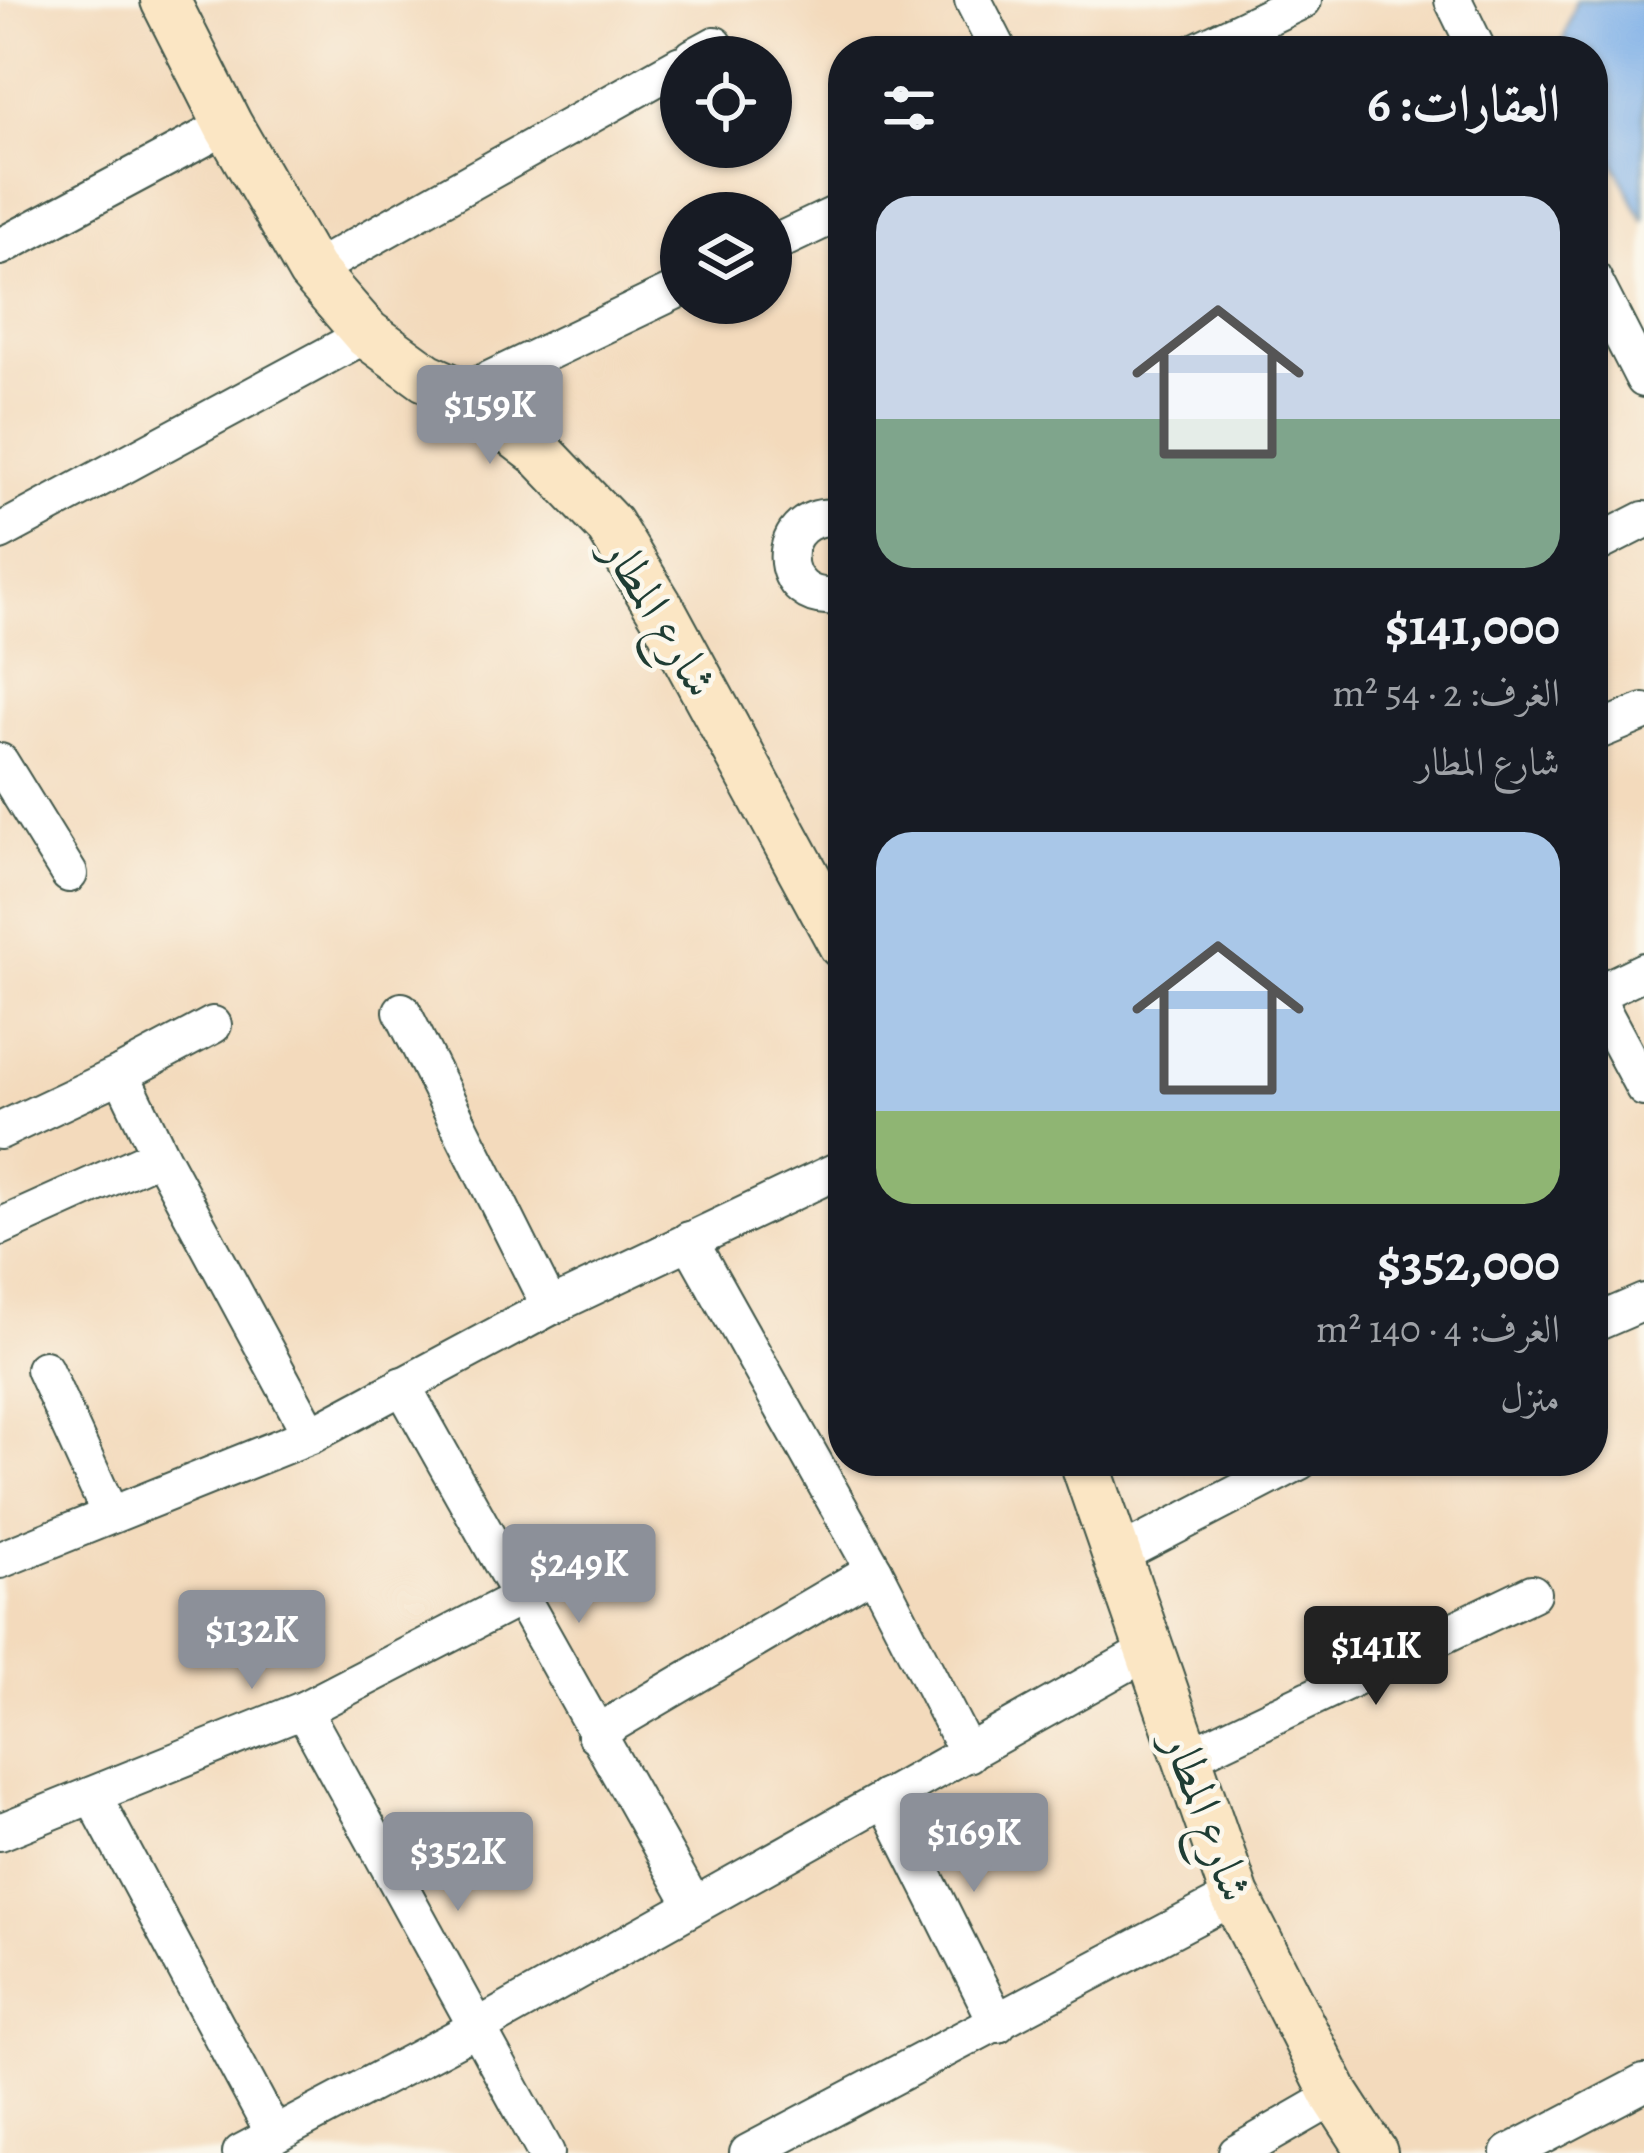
<!DOCTYPE html>
<html lang="ar">
<meta charset="utf-8">
<style>
:root{--surface:#171b24;--page:#242831;--text:#f1f3f6;--muted:#9ea1a6;--accent:#8c9099}
body{margin:0;font-family:Alegreya,Amiri,serif;background:var(--page);color:var(--text);direction:rtl;height:100vh;display:flex;flex-direction:column;font-size:45px;white-space:nowrap}
*{box-sizing:border-box;margin:0}
p{font-size:39px;color:var(--muted)}
.icon{flex:none;width:66px;height:66px;fill:none;stroke:currentColor;stroke-width:2;stroke-linecap:round;stroke-linejoin:round}
.map{position:relative;flex:1;overflow:hidden;direction:ltr}
.side{position:absolute;left:828px;top:36px;width:780px;height:1440px;display:flex;flex-direction:column;background:var(--surface);border-radius:48px;box-shadow:0 3px 9px #0004;direction:rtl}
.side>*{flex:none}
.buttons{position:absolute;left:660px;top:36px;display:grid;gap:24px}
.buttons a{display:grid;place-items:center;width:132px;height:132px;border-radius:50%;background:var(--surface);box-shadow:0 3px 9px #0004;font-size:60px}
.price{position:absolute;translate:-50% -102px;padding:0 27px;border-radius:12px;background:var(--accent);color:#fff;font-size:39px;line-height:78px;filter:drop-shadow(0 3px 6px #0008)}
.price::after{content:'';position:absolute;left:50%;top:72px;width:36px;height:27px;margin-left:-18px;background:inherit;clip-path:polygon(0 0,100% 0,50% 100%)}
.price.active{background:#222;color:#fff}
ul{padding:0;list-style:none}
li{display:grid;align-content:center;gap:24px;height:636px;padding:0 48px}
li span{display:grid;place-items:center;height:372px;border-radius:36px;color:#555}
li>.icon{margin-inline-start:auto}
span .icon{width:216px;height:216px;fill:#fffc;stroke-width:1}
li b{font-size:51px}
h2{display:flex;justify-content:space-between;align-items:center;height:144px;padding:0 48px;font-size:51px}
.map>svg:first-child{display:block}
</style>
<div class="map">
<svg width="1644" height="2153" viewBox="0 0 1644 2153">
<rect width="100%" height="100%" fill="#fbf7ec"/>
<filter id="ink" filterUnits="userSpaceOnUse"><feTurbulence type="fractalNoise" baseFrequency=".00833" numOctaves="2"/><feDisplacementMap in="SourceGraphic" scale="24" xChannelSelector="R" yChannelSelector="G"/><feConvolveMatrix kernelMatrix="1 2 1 2 8 2 1 2 1" color-interpolation-filters="sRGB"/></filter>
<filter id="wash" filterUnits="userSpaceOnUse"><feTurbulence type="fractalNoise" baseFrequency=".004" numOctaves="4" result="noise"/><feDisplacementMap in="SourceGraphic" scale="48" xChannelSelector="R" yChannelSelector="G"/><feGaussianBlur stdDeviation="2.7" result="paint"/><feColorMatrix in="noise" values="0 0 0 0 0 0 0 0 0 0 0 0 0 0 0 0 0 1.4 0 .05"/><feComposite in="paint" operator="in"/></filter>
<g filter="url(#wash)">
<rect width="100%" height="100%" fill="#f3dabc"/>
<polygon fill="#7baee7" stroke="#4d768e" stroke-width="3" points="1576,0 1644,0 1644,222 1593,121 1593,51 1560,51"/>
</g>
<g filter="url(#ink)">
<g fill="none" stroke-linecap="round" stroke-linejoin="round">
<g stroke="#3f5548" stroke-width="40">
<g id="street">
<polyline points="973,0 999,51"/>
<polyline points="1453,0 1478,51"/>
<polyline points="1197,51 1303,0"/>
<polyline points="693,57 715,45"/>
<polyline points="771,245 843,211"/>
<polyline points="0,247 228,125"/>
<polyline points="312,271 681,64"/>
<polyline points="1593,279 1644,379"/>
<polyline points="462,393 681,288"/>
<path d="M843,519C769,504 772,612 843,594"/>
<polyline points="0,532 367,334"/>
<polyline points="1593,546 1644,520"/>
<polyline points="1593,733 1644,712"/>
<polyline points="0,762 69,874"/>
<polyline points="1593,993 1644,1088"/>
<polyline points="1594,995 1644,971"/>
<polyline points="402,1011 550,1307"/>
<polyline points="121,1074 160,1155 311,1435"/>
<polyline points="0,1131 121,1074 213,1025"/>
<polyline points="0,1227 160,1155"/>
<polyline points="689,1240 874,1570 968,1754"/>
<polyline points="1593,1324 1644,1302"/>
<polyline points="44,1369 110,1514"/>
<polyline points="402,1385 693,1904"/>
<polyline points="1119,1555 1300,1461"/>
<polyline points="0,1560 311,1435 550,1307 843,1168"/>
<polyline points="303,1710 546,2153"/>
<polyline points="595,1734 874,1570"/>
<polyline points="1188,1757 1532,1593"/>
<polyline points="93,1796 274,2134"/>
<polyline points="885,1798 998,2024"/>
<polyline points="0,1832 303,1710 523,1596"/>
<polyline points="241,2153 480,2026 1150,1650"/>
<polyline points="748,2153 1235,1896"/>
<polyline points="1237,2153 1336,2096"/>
<polyline points="1510,2153 1644,2083"/>
</g>
</g>
<g stroke="#3f5548" stroke-width="52">
<g id="secondary">
<polyline points="165,0 228,125 312,271 367,334 426,377 462,393 539,452 609,525 664,615 843,945"/>
<polyline points="1084,1461 1235,1896 1336,2096 1373,2153"/>
</g>
</g>
<use href="#street" stroke="#fff" stroke-width="36"/>
<use href="#secondary" stroke="#fbe6c4" stroke-width="48"/>
</g>
</g>
<g text-anchor="middle" stroke-width="9" stroke-linejoin="round" paint-order="stroke">
<g font-size="48" fill="#1f3d34" stroke="#fbf7ec">
<text transform="translate(661 616) rotate(59)" y="17">شارع المطار</text>
<text transform="translate(1209 1816) rotate(70)" y="17">شارع المطار</text>
</g>
</g>
</svg>
<div class="buttons">
<a><svg class="icon" aria-label="locate" viewBox="0 0 24 24"><circle cx="12" cy="12" r="6"/><path d="M12 2v4M12 18v4M2 12h4M18 12h4"/></svg></a>
<a><svg class="icon" aria-label="layers" viewBox="0 0 24 24"><path d="M12 4l9 5-9 5-9-5zM3 14l9 5 9-5"/></svg></a>
</div>
<b class="price" style="left:490px;top:467px">$159K</b>
<b class="price" style="left:579px;top:1626px">$249K</b>
<b class="price" style="left:252px;top:1692px">$132K</b>
<b class="price active" style="left:1376px;top:1708px">$141K</b>
<b class="price" style="left:974px;top:1895px">$169K</b>
<b class="price" style="left:458px;top:1914px">$352K</b>
<section class="side">
<h2>العقارات: 6<svg class="icon" aria-label="filters" viewBox="0 0 24 24"><path d="M4 7h16M4 17h16"/><circle cx="9" cy="7" r="2"/><circle cx="15" cy="17" r="2"/></svg></h2>
<ul>
<li><span style="background:linear-gradient(#c9d6e8 60%,#7fa58c 0)"><svg class="icon" aria-label="home" viewBox="0 0 24 24"><path d="M3 11l9-7 9 7M6 9v11h12V9"/></svg></span><div><b>$141,000</b><p>الغرف: 2 · 54 m²</p><p>شارع المطار</p></div></li>
<li><span style="background:linear-gradient(#a9c7e8 75%,#8fb573 0)"><svg class="icon" aria-label="home" viewBox="0 0 24 24"><path d="M3 11l9-7 9 7M6 9v11h12V9"/></svg></span><div><b>$352,000</b><p>الغرف: 4 · 140 m²</p><p>منزل</p></div></li>
</ul>
</section>
</div>
